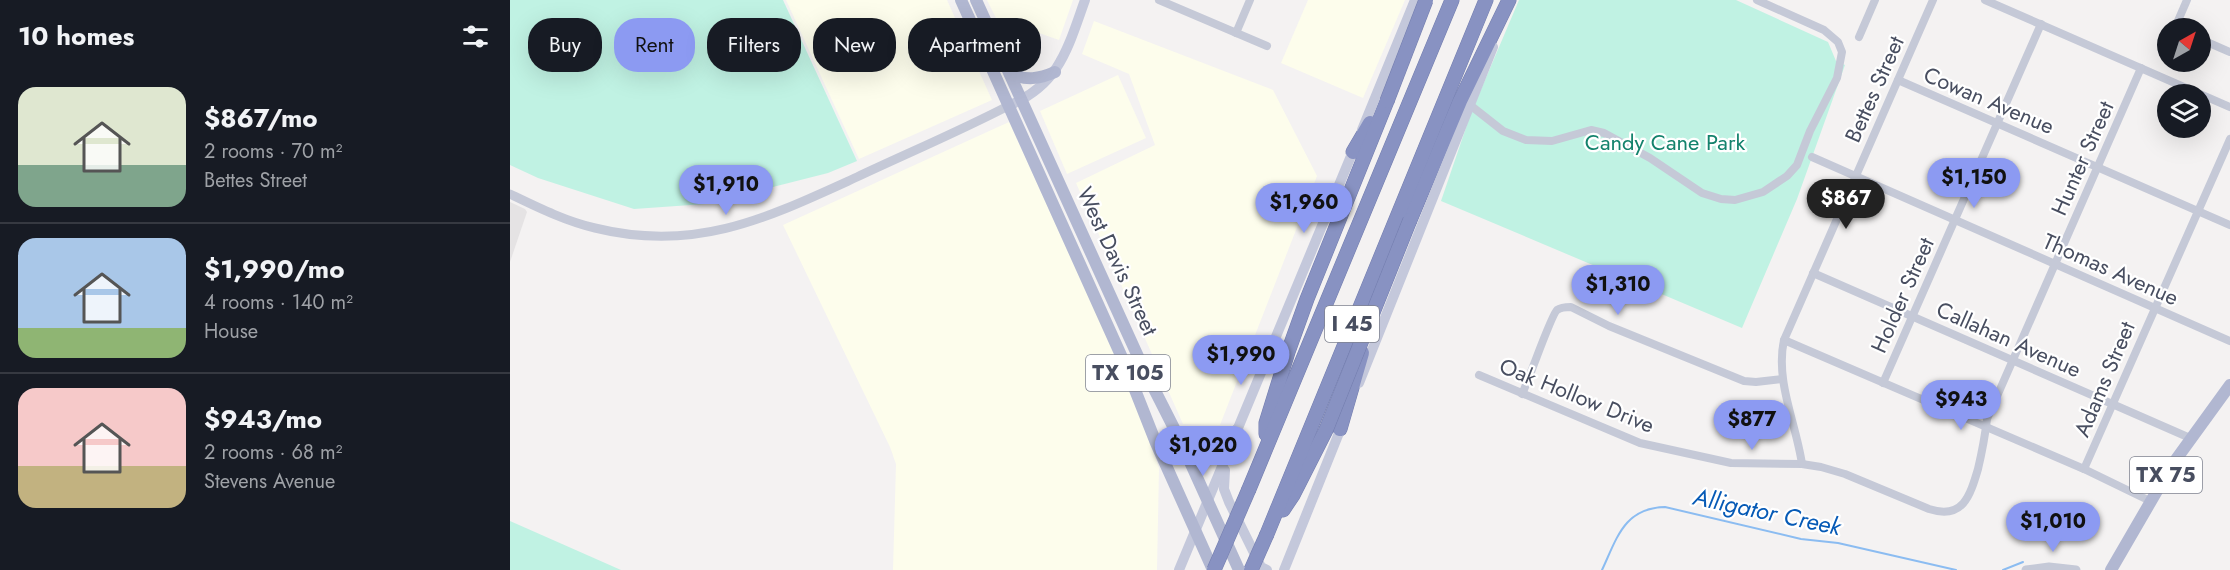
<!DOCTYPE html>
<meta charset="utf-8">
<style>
:root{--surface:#171b24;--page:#20242c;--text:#f1f3f6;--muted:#9ea1a6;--line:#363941;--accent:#8c9af2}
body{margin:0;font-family:Jost,sans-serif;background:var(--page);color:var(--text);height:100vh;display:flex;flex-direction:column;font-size:22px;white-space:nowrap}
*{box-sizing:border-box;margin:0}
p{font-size:20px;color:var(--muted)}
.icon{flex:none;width:33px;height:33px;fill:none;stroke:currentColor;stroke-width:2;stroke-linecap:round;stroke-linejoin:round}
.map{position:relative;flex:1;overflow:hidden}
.drawer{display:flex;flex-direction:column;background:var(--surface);width:510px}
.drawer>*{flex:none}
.banner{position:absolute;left:18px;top:18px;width:570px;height:54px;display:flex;gap:12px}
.needle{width:39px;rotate:39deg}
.tools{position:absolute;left:1647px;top:18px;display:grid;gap:12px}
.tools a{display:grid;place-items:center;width:54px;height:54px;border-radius:50%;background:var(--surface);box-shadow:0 6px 24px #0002;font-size:30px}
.price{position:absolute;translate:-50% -51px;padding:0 14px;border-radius:21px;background:var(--accent);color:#111;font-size:20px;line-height:39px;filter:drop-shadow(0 2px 3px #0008)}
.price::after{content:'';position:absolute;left:50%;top:36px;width:18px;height:14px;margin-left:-9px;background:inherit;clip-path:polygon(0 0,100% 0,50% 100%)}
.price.selected{background:#222;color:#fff}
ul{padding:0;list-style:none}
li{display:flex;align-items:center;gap:18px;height:150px;padding:0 18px}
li+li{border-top:2px solid var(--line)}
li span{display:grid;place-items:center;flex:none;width:168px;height:120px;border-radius:18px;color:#555}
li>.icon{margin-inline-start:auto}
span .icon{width:72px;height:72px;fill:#fffc;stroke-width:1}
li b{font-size:26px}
h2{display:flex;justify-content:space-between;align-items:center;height:72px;padding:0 18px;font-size:26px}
.tag{padding:0 21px;border-radius:24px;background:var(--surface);box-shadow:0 6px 24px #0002;font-size:21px;line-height:54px}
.tag.selected{background:var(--accent);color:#111}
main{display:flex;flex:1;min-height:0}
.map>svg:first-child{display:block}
</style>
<main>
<section class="drawer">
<h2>10 homes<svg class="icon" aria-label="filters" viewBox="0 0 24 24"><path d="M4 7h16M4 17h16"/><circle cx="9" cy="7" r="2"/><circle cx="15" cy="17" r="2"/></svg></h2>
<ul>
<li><span style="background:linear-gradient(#dfe7d0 65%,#7fa58c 0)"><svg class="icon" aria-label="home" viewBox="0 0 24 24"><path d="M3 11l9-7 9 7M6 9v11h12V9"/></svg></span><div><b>$867/mo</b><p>2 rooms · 70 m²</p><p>Bettes Street</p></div></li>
<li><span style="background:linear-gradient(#a9c7e8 75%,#8fb573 0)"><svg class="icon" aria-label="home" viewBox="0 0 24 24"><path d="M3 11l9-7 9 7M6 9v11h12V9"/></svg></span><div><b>$1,990/mo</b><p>4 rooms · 140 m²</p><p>House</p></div></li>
<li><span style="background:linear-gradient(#f6c9c9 65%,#c2b280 0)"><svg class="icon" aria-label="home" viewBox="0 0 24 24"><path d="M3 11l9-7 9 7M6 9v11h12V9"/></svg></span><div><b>$943/mo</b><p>2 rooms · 68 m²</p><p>Stevens Avenue</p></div></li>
</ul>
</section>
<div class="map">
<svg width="1720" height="570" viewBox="0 0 1720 570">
<rect width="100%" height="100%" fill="#f4f2f2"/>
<g fill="#fdfdec">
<polygon points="276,0 437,0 482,100 349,159"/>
<polygon points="477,0 563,0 549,40 486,18"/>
<polygon points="798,0 895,0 853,98 771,63"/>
<polygon points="584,21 763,90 807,176 710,425 673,424 566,183 645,145 619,74 572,54"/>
<polygon points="608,75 636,138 557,174 530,111"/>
<polygon points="499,122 618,383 649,468 647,570 383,570 386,464 380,447 273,225"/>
</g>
<polygon fill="#e5e3e4" points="0,202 15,209 17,212 0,262"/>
<g fill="#c0f2e3">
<polygon points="0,0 273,0 347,161 318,173 195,204 124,209 28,178 0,165"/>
<polygon points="1009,0 1226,0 1318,42 1326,61 1335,65 1287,199 1232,328 931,201 961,113"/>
<polygon points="0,521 111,570 0,570"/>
</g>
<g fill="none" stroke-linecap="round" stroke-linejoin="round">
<g stroke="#8bbcf1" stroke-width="2">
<path d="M1092,570C1107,538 1114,508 1155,507L1291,539L1328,543L1446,570"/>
<polyline points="1493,570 1513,562"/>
</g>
<g stroke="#737dae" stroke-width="15">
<g id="motorway">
<polyline points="843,152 860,123"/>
<polyline points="900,220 950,101 999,0"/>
<polyline points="830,429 852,353"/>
<polyline points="756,434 756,423 778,352 797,299 877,101"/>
<polyline points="739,489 942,0"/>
<polyline points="773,510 783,495 816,430"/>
<polyline points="757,534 976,0"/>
</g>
</g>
<g stroke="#c5c9d7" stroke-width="8">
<polyline points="649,0 757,46"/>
<polyline points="1475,0 1720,107"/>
<polyline points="1668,28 1667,23 1677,0"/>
<polyline points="726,33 740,0"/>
<polyline points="1349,37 1365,0"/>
<polyline points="1690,39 1720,52"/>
<polyline points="1388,80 1720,225"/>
<polyline points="960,105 993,131 1016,140 1042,141 1081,130 1094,133 1140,158 1192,193 1211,199 1225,200 1253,192 1277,176 1287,165 1300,131 1327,78 1332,52 1328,42 1314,30 1247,0"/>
<polyline points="1302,157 1720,341"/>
<polyline points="1303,273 1680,438"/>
<polyline points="1274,340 1574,469 1640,501"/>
<path d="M969,375L1130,443L1221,463L1292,464L1311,467L1335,474L1419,509C1453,520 1460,496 1468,469C1472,452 1475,436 1477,419L1631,68"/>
<polyline points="1373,383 1531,24"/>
<path d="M1012,394C1019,380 1041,315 1047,310C1051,307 1057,307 1061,307L1099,326L1234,381L1246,382L1272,379"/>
<path d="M1292,464C1286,423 1265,381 1274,340L1423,0"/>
<polyline points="1574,469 1720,139"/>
</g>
<g stroke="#c5c9d7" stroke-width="9">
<path d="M0,194C27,207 55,221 85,228C186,253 257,218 347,177C398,153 450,131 500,105"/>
<polyline points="1516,570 1539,567 1566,570"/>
</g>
<g stroke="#c4c8db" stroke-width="10">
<path d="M500,105C550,84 558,47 575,0"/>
<polyline points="852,130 905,0"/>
<polyline points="849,383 983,47"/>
<polyline points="671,442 695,451 708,446 728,428"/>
<polyline points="715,470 714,489 719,502 751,567 757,570"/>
<polyline points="669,570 846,144"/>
<polyline points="774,570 833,423"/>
</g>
<g stroke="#b1b7d1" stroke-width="12">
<polyline points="451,0 614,362 646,443 703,570"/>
<polyline points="466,0 631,363 671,442 729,570"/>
<path d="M500,73C516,81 529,79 545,72"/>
<polyline points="1601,570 1662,465 1720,385"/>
</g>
<use href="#motorway" stroke="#8892c2" stroke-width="14"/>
<g stroke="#737dae" stroke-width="15" stroke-linecap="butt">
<g id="motorway-bridge">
<polyline points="877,101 916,0"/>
<polyline points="816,430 900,220"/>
<polyline points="704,570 739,489"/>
<polyline points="741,570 757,534"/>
</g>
</g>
<use href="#motorway-bridge" stroke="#8892c2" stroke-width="14"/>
</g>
<g text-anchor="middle" stroke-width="4.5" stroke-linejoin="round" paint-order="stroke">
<g fill="#fff" stroke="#7f8390" stroke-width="1.5">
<rect x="815" y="306" width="54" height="36" rx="4.5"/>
<rect x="576" y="355" width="84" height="36" rx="4.5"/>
<rect x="1620" y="457" width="72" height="36" rx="4.5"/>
</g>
<g font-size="21" font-weight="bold" fill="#484e60">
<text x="842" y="331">I 45</text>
<text x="618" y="380">TX 105</text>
<text x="1656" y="482">TX 75</text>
</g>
<g font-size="22" fill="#484e60" stroke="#fff">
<text transform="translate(1364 89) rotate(-66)" y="8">Bettes Street</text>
<text transform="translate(1479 100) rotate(23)" y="8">Cowan Avenue</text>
<text transform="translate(1572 158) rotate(-66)" y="8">Hunter Street</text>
<text transform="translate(608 261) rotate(65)" y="8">West Davis Street</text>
<text transform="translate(1601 269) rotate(24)" y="8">Thomas Avenue</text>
<text transform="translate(1392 295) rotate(-66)" y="8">Holder Street</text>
<text transform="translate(1499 339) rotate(24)" y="8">Callahan Avenue</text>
<text transform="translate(1594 379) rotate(-67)" y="8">Adams Street</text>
<text transform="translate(1067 395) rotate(22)" y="8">Oak Hollow Drive</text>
</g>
<g font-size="22" fill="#13826c" stroke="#fff">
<text x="1155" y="150">Candy Cane Park</text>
</g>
<g font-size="24" font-style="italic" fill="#065ab6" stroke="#fff">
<text transform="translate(1257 512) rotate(12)" y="8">Alligator Creek</text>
</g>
</g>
</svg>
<div class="tools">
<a><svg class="needle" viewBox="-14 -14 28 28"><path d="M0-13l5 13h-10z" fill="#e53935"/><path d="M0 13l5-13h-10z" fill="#9ea1a6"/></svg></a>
<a><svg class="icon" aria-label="layers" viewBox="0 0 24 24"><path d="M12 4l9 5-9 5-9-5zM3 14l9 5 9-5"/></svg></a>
</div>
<b class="price" style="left:1464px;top:209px">$1,150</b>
<b class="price" style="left:216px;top:216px">$1,910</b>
<b class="price selected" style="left:1336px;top:230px">$867</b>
<b class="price" style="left:794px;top:234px">$1,960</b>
<b class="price" style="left:1108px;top:316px">$1,310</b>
<b class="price" style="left:731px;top:386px">$1,990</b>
<b class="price" style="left:1451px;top:431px">$943</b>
<b class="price" style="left:1242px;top:451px">$877</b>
<b class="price" style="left:693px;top:477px">$1,020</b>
<b class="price" style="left:1543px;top:553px">$1,010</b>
<div class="banner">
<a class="tag">Buy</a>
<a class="tag selected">Rent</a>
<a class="tag">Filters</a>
<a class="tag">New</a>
<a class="tag">Apartment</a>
</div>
</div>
</main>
